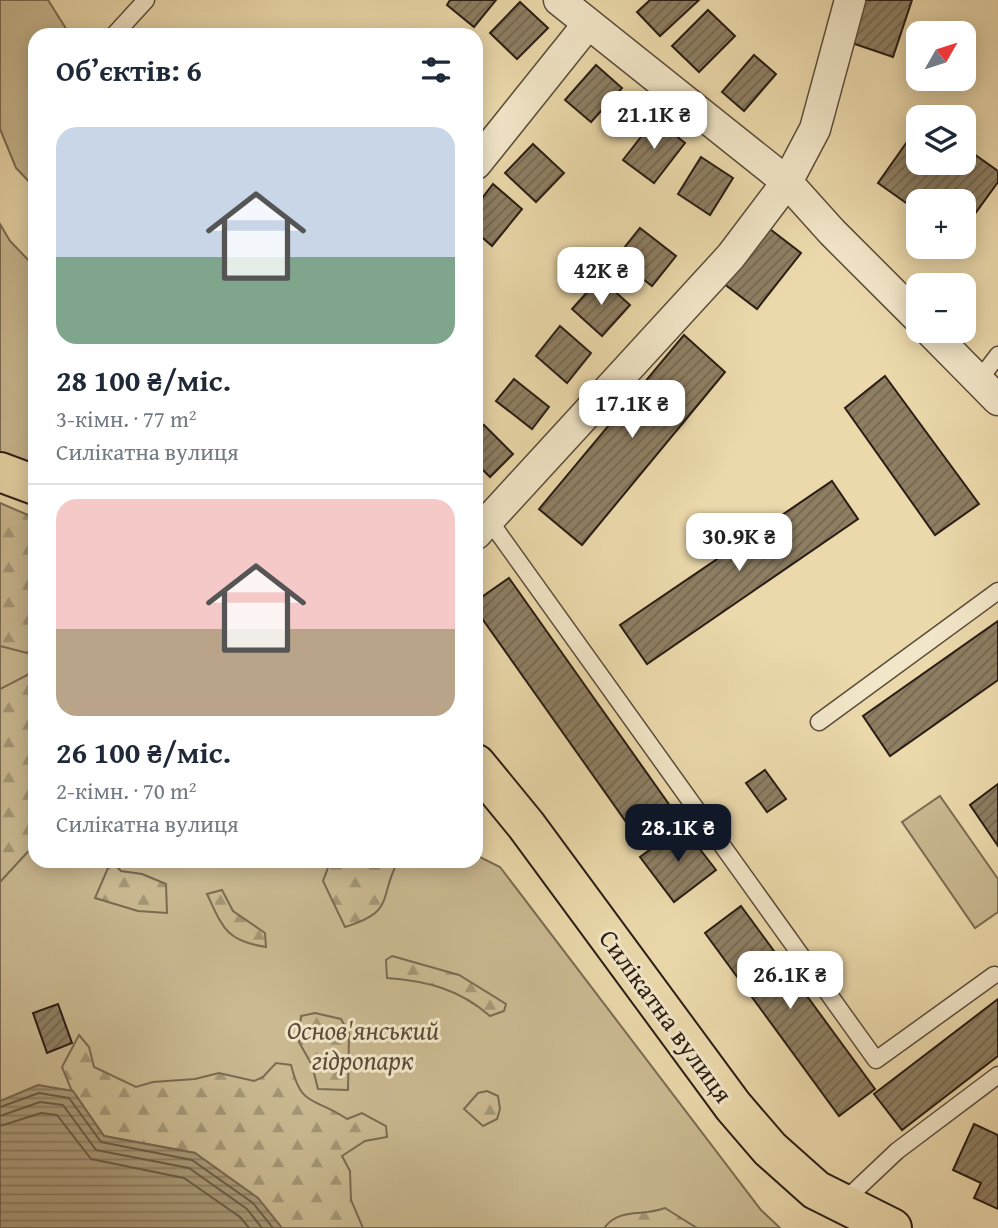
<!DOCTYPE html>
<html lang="uk">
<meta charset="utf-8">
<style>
:root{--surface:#fff;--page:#f6f6f7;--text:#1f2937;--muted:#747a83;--line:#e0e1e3;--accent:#111827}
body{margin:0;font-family:"Gentium Book Plus",serif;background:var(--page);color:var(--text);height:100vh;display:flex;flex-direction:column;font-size:26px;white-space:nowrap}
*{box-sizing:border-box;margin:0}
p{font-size:23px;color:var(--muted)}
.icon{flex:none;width:38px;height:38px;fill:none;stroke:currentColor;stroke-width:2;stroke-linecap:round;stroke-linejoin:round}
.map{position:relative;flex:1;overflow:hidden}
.details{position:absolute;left:28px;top:28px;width:455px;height:840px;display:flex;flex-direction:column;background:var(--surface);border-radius:21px;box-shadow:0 4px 18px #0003}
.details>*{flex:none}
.needle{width:46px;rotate:51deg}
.buttons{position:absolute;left:906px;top:21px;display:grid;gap:14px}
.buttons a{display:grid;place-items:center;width:70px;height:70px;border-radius:14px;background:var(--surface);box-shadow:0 4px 18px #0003;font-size:35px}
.price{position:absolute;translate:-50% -60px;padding:0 16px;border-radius:14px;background:#fff;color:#222;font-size:23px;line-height:46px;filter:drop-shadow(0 2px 4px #0008)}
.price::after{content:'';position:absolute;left:50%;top:42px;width:21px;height:16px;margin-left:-10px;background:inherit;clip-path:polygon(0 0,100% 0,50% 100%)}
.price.on{background:var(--accent);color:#fff}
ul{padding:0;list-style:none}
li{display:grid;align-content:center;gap:14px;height:371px;padding:0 28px}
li+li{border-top:2px solid var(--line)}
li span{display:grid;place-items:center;height:217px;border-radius:21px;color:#555}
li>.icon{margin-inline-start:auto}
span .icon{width:126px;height:126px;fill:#fffc;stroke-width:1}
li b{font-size:30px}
h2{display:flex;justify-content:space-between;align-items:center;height:84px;padding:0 28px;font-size:30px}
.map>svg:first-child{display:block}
</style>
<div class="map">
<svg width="998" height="1228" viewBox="0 0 998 1228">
<defs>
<pattern id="forest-firs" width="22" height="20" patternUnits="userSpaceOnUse" patternTransform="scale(1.75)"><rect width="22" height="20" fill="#cab991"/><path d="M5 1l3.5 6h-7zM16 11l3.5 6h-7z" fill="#a49675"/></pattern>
<pattern id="water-rules" width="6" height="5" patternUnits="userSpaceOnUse" patternTransform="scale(1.75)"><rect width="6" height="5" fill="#a99978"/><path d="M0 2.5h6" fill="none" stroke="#8a7c61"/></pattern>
<pattern id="building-hatch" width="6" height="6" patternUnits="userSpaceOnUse" patternTransform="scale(1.75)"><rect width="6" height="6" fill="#8e7f63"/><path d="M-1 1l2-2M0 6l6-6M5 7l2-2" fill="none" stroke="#746750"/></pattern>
</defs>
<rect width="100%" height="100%" fill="#ebd9ab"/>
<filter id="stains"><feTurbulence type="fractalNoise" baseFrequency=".00286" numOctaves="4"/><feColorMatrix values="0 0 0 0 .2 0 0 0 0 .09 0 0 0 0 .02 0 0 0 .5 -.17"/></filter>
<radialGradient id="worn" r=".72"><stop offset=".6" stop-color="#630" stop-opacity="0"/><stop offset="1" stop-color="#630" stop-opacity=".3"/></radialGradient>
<g fill="#cab991" stroke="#7a6b52" stroke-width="2">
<polygon points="0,0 48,0 70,35 35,35 35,188 16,168 0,129"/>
<polygon points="0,224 10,241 35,267 35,468 0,452"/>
<polygon points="0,631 35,646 35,704 0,744"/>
<polygon points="940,796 998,879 998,912 975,928 902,822"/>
<polygon points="35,841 35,861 476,861 476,855 500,867 761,1210 780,1228 283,1228 104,1136 95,1123 0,1105 0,878"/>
</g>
<g fill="url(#forest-firs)" stroke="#7a6b52" stroke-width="2">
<polygon points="0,503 35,518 35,655 0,646"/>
<polygon points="35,671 35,844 0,882 0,689"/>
<polygon points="111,861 121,871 142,874 166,884 167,913 138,911 95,898"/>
<path d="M337,861H398C378,899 396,911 345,927L323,881L329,865Z"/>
<path d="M222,890L233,911L265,933L266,947C226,941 223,928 207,894Z"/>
<path d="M392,956L459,975L506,1004L504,1011L490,1016C459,989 427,981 387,978L386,960Z"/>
<polygon points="315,1013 341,1019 349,1033 348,1090 318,1089 312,1065 299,1042 301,1016"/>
<path d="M79,1035L89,1047L94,1067L136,1087L153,1082L195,1079L219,1073L254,1081L263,1077L276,1063L291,1065C302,1109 313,1096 347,1119L362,1113L386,1126L387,1137L365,1141L342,1156L350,1171L351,1200L363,1228H280L195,1153L104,1136L71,1089L62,1067Z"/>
<polygon points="487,1091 498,1096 500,1109 497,1119 483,1126 464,1109 478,1093"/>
<path d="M665,1208L697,1228H604C620,1207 642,1217 665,1208Z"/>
</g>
<polygon fill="url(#water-rules)" stroke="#766750" stroke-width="2" points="38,1085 73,1091 104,1136 195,1153 258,1198 282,1228 0,1228 0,1101"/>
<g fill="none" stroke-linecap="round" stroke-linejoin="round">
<g stroke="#6a5b46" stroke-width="2">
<polyline points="0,1107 39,1093 69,1098 101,1142 192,1160 253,1203 273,1228"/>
<polyline points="0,1116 40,1102 63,1105 96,1150 189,1168 247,1209 262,1228"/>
<polyline points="0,1126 41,1113 57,1115 91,1159 184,1178 240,1217 249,1228"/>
</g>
</g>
<g fill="url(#building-hatch)" stroke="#2a1d14" stroke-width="2">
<polygon points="450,0 496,0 474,27 447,5"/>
<polygon points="650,0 699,0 660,36 637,12"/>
<polygon points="865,0 912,0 893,57 852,43"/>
<polygon points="520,2 548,28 517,59 490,33"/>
<polygon points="708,10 735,36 699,72 672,46"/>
<polygon points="754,55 776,74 744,111 722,92"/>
<polygon points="596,65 622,88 591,122 565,100"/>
<polygon points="655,119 685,143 654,183 623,160"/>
<polygon points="919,125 919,163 964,163 964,147 998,171 998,182 964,229 964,201 919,201 919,212 878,183"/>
<polygon points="533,144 564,173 536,202 505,173"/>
<polygon points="701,157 733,178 710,215 678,194"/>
<polygon points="493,184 522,209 492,246 476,232 476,206"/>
<polygon points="766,226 801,253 757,309 723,283"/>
<polygon points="640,228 676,256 652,286 616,258"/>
<polygon points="600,278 630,305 602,336 572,309"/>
<polygon points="560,326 591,353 567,383 536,356"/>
<polygon points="684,335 725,372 582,545 539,509"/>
<polygon points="885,376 979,504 935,535 845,408"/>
<polygon points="514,379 549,407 532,429 496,401"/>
<polygon points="484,425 513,454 490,477 476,463 476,433"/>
<polygon points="832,481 858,519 647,664 620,625"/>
<polygon points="509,578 673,810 636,836 476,610 476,601"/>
<polygon points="998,621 998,680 890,756 863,716"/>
<polygon points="765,770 786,799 767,812 746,783"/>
<polygon points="998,784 998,846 970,805"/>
<polygon points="682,826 716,870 674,902 640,857"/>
<polygon points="741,906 875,1089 839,1116 705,933"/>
<polygon points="998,999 998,1056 902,1130 874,1094"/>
<polygon points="58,1004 72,1043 47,1053 33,1013"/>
<polygon points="974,1124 998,1135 998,1209 974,1198 981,1183 953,1170"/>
</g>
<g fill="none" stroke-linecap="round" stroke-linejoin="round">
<g stroke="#5a4c3a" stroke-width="19">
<g id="service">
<polyline points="114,35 146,0"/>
<polyline points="979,380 998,355"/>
<polyline points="489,520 876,1060 994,975"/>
<polyline points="819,722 998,591"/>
<polyline points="842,1203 897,1151 998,1075"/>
</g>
</g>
<g stroke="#5a4c3a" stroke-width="33">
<g id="minor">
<polyline points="559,0 787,182 832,232 919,319"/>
<polyline points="476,164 588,24"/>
<polyline points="930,331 998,400"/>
<polyline points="476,534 731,256 787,182 815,129 850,0"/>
</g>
</g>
<g stroke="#2a1d14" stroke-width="42">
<g id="primary">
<polyline points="0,472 35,485"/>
<polyline points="476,764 526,825 733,1106 770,1149 816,1190 892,1228"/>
</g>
</g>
<use href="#service" stroke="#f2e6c8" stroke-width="16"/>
<use href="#minor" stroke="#f2e6c8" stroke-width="30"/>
<use href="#primary" stroke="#ebd9ab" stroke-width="38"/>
</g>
<g text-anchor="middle" stroke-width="6" stroke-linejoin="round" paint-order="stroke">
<g font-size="26" fill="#2a1d14" stroke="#f2e6c8">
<text transform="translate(666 1016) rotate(54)" y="9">Силікатна вулиця</text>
</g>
<g font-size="26" font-style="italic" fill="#5a4c3a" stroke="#f2e6c8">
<text x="363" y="1039">Основ'янський<tspan x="363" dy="30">гідропарк</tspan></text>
</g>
</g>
<rect width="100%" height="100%" filter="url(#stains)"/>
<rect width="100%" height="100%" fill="url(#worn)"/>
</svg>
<div class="buttons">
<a><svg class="needle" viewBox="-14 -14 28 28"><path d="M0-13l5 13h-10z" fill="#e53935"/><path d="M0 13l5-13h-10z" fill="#747a83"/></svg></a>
<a><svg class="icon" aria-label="layers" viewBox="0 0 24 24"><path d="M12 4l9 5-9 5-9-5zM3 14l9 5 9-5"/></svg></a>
<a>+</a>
<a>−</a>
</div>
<b class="price" style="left:654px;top:151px">21.1K ₴</b>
<b class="price" style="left:601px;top:307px">42K ₴</b>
<b class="price" style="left:632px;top:440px">17.1K ₴</b>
<b class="price" style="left:739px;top:573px">30.9K ₴</b>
<b class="price on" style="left:678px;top:864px">28.1K ₴</b>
<b class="price" style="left:790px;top:1011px">26.1K ₴</b>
<section class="details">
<h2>Об’єктів: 6<svg class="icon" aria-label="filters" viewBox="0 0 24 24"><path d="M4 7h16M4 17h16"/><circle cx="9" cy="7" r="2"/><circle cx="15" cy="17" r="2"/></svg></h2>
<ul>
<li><span style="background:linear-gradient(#c9d6e8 60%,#7fa58c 0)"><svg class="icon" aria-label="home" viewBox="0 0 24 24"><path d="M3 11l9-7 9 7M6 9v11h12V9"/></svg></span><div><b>28 100 ₴/міс.</b><p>3-кімн. · 77 m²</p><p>Силікатна вулиця</p></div></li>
<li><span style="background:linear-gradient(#f6c9c9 60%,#b9a48a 0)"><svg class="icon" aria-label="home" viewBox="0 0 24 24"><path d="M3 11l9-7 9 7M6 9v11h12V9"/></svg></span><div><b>26 100 ₴/міс.</b><p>2-кімн. · 70 m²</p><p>Силікатна вулиця</p></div></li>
</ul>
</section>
</div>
